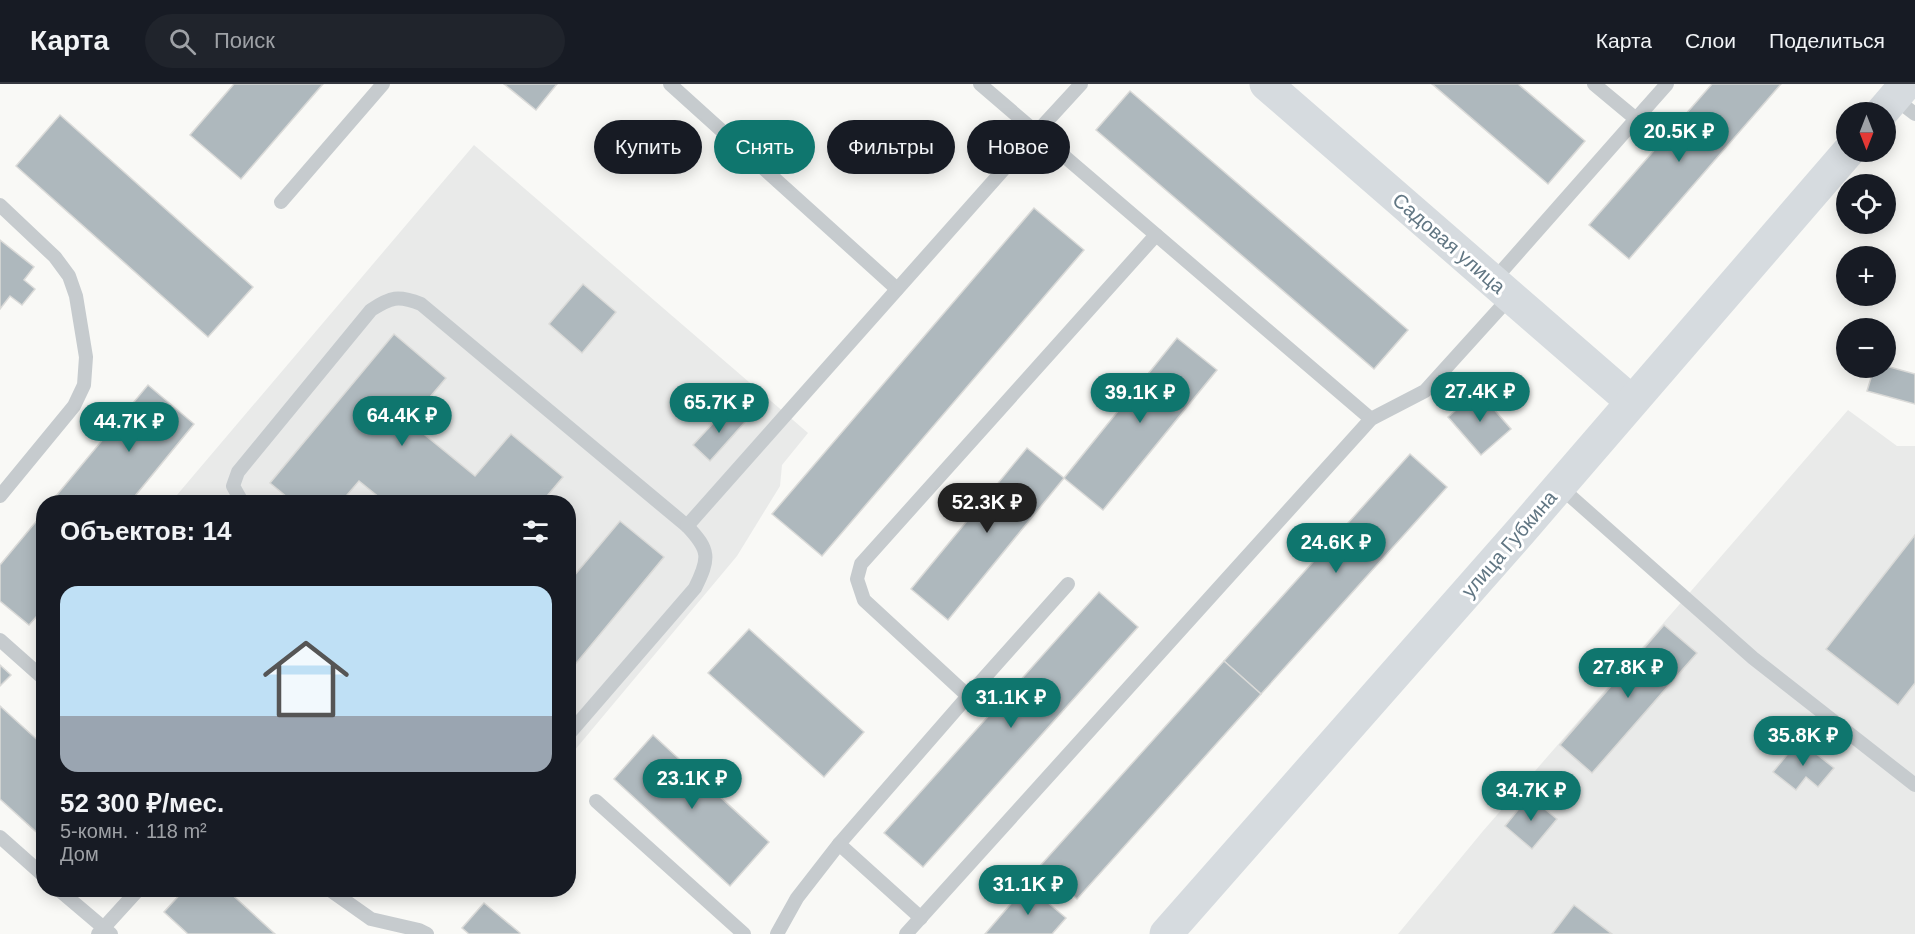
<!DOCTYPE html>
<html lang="ru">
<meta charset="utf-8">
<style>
:root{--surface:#171b24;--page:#20242c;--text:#f1f3f6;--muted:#9ea1a6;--line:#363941;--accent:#0f766e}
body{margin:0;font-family:Arial,sans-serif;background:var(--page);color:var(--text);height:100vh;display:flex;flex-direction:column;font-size:22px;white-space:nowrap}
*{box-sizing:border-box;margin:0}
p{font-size:20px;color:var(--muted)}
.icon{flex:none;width:33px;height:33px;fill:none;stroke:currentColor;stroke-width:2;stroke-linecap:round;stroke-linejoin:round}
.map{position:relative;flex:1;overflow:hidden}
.drawer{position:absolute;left:36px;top:411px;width:540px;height:402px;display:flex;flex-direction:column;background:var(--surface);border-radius:24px;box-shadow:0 3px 15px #0003}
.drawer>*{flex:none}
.top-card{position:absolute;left:594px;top:36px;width:570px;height:54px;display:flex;gap:12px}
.needle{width:39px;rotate:180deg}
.buttons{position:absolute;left:1836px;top:18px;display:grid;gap:12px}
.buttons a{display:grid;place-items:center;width:60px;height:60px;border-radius:50%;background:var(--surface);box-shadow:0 3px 15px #0003;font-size:30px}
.price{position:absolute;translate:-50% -51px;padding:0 14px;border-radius:21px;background:var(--accent);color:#fff;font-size:20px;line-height:39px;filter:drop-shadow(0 2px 3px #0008)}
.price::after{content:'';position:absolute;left:50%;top:36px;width:18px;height:14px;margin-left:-9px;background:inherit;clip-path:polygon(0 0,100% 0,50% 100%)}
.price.selected{background:#222;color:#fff}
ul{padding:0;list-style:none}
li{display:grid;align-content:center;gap:12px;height:318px;padding:0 24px}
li+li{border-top:2px solid var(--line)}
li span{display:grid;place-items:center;height:186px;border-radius:18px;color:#555}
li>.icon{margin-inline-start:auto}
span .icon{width:108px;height:108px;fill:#fffc;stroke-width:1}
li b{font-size:26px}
h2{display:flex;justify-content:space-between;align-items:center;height:72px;padding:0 24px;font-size:26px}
.tag{padding:0 21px;border-radius:27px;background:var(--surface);box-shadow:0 3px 15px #0003;font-size:21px;line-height:54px}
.tag.selected{background:var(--accent);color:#fff}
header{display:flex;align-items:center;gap:36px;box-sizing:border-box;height:84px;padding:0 30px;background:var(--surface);border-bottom:2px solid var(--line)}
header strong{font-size:28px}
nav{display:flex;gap:33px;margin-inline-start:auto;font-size:21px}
.search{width:420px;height:54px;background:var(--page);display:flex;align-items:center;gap:15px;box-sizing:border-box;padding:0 21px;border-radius:33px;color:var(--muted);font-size:22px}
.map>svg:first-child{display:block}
</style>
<header>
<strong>Карта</strong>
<div class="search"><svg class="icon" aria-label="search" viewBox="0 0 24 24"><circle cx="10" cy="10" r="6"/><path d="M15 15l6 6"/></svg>Поиск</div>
<nav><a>Карта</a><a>Слои</a><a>Поделиться</a></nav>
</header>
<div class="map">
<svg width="1915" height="850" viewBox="0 0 1915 850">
<rect width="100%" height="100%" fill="#f9f9f6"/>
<g fill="#e9eae9">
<polygon points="474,61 808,349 782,381 780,402 737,472 569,673 568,418 171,418"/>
<polygon points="1848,326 1897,362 1915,362 1915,850 1398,850 1483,747"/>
</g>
<g fill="#aeb8bd" stroke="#dadad8" stroke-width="1.5">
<polygon points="234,0 323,0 241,95 190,51"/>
<polygon points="504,0 557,0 536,26"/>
<polygon points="1432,0 1518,0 1585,57 1548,100"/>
<polygon points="1712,0 1781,0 1629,175 1589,141"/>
<polygon points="1130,7 1408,246 1374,285 1096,46"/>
<polygon points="60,31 253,203 208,253 16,82"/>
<polygon points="1034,124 1084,166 822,472 772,430"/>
<polygon points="0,156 34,183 24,196 35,205 22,221 10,212 0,225"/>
<polygon points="583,200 616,228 582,269 549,240"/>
<polygon points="394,250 446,294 409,338 475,392 511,350 563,393 542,418 385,418 359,397 341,418 293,418 270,399"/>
<polygon points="1177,254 1217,286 1103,426 1064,394"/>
<polygon points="1886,282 1915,290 1915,320 1867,307 1874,284"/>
<polygon points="148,301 194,340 130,418 51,418"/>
<polygon points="1478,307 1511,345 1481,371 1448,333"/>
<polygon points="728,323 745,338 710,377 693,361"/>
<polygon points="1027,364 1064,394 948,536 911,505"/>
<polygon points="1410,370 1447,403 1261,610 1224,577"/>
<polygon points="44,428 44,524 29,541 0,517 0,481"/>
<polygon points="620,437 664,473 568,589 568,499"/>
<polygon points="1915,451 1915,599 1898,621 1826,565"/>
<polygon points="1099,508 1138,543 923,783 884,749"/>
<polygon points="1664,541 1697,569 1592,689 1560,661"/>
<polygon points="749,545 864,648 824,693 708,589"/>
<polygon points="1224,577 1261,610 1077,815 1040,782"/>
<polygon points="0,581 11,591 0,602"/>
<polygon points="0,622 44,662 44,755 0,715"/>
<polygon points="653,651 769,758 730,802 614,695"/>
<polygon points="1799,656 1834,684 1818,703 1806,693 1796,706 1773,688"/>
<polygon points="1529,712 1557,735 1532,765 1505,742"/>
<polygon points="1027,801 1066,834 1052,850 985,850"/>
<polygon points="184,806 227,806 275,850 188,850 164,828"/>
<polygon points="484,819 520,849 519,850 469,850 462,844"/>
<polygon points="1574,821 1612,850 1552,850"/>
</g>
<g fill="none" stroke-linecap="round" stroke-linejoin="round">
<g stroke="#c6cbce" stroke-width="14">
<polyline points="670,0 897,205"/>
<polyline points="980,0 1371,335"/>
<polyline points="1894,14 1915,30"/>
<polyline points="1636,35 1667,0"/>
<polyline points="281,118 383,0"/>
<polyline points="0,121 55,173 69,192 76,212 86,273 84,301 74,322 0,412"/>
<polyline points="1493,197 1636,35 1594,0"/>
<polyline points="1559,402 1753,574 1915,701"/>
<path d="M242,418L233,402L238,388L371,226C391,213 398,211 421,220L687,442C710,466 710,474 695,504L568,651"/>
<polyline points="687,442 1036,49 1081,0"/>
<polyline points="0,556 44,595"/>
<polyline points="968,612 1068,500"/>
<polyline points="596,717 744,850"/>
<polyline points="0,753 44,792"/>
<polyline points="59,806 111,850"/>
<polyline points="330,806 371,835 419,846 427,850"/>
<polyline points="921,834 839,760 968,612 864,516 857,495 861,480 1156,151"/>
<polyline points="98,850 138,806"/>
<polyline points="777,850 797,814 839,760"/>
<polyline points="906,850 1371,335 1425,307 1511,212"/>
</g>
<g stroke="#d6dbdf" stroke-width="33">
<polyline points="1266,0 1631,317"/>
<polyline points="1882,28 1906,0"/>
<polyline points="1166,850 1520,448 1848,68"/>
</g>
</g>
<g text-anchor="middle" stroke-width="6" stroke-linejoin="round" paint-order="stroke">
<g font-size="20" fill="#617683" stroke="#fff">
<text transform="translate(1449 159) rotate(41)" y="7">Садовая улица</text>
<text transform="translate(1509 460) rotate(-49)" y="7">улица Губкина</text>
</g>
</g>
</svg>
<div class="buttons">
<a><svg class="needle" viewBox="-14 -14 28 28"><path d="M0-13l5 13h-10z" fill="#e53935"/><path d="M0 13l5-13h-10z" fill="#9ea1a6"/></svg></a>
<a><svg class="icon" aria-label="locate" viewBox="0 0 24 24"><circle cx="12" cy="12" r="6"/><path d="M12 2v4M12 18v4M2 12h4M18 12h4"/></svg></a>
<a>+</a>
<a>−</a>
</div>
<b class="price" style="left:1679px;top:79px">20.5K ₽</b>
<b class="price" style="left:1480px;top:339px">27.4K ₽</b>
<b class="price" style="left:1140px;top:340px">39.1K ₽</b>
<b class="price" style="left:719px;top:350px">65.7K ₽</b>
<b class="price" style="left:402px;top:363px">64.4K ₽</b>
<b class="price" style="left:129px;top:369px">44.7K ₽</b>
<b class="price selected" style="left:987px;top:450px">52.3K ₽</b>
<b class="price" style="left:1336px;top:490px">24.6K ₽</b>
<b class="price" style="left:1628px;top:615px">27.8K ₽</b>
<b class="price" style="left:1011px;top:645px">31.1K ₽</b>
<b class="price" style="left:1803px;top:683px">35.8K ₽</b>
<b class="price" style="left:692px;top:726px">23.1K ₽</b>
<b class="price" style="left:1531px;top:738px">34.7K ₽</b>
<b class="price" style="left:1028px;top:832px">31.1K ₽</b>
<div class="top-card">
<a class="tag">Купить</a>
<a class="tag selected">Снять</a>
<a class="tag">Фильтры</a>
<a class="tag">Новое</a>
</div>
<section class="drawer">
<h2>Объектов: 14<svg class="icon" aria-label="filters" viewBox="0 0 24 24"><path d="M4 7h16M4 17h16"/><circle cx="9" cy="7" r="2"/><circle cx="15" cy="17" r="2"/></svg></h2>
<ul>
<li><span style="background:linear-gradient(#bfe0f5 70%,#9aa5b1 0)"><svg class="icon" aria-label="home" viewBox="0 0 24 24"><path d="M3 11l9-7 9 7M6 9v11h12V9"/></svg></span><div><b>52 300 ₽/мес.</b><p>5-комн. · 118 m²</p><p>Дом</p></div></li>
</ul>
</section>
</div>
